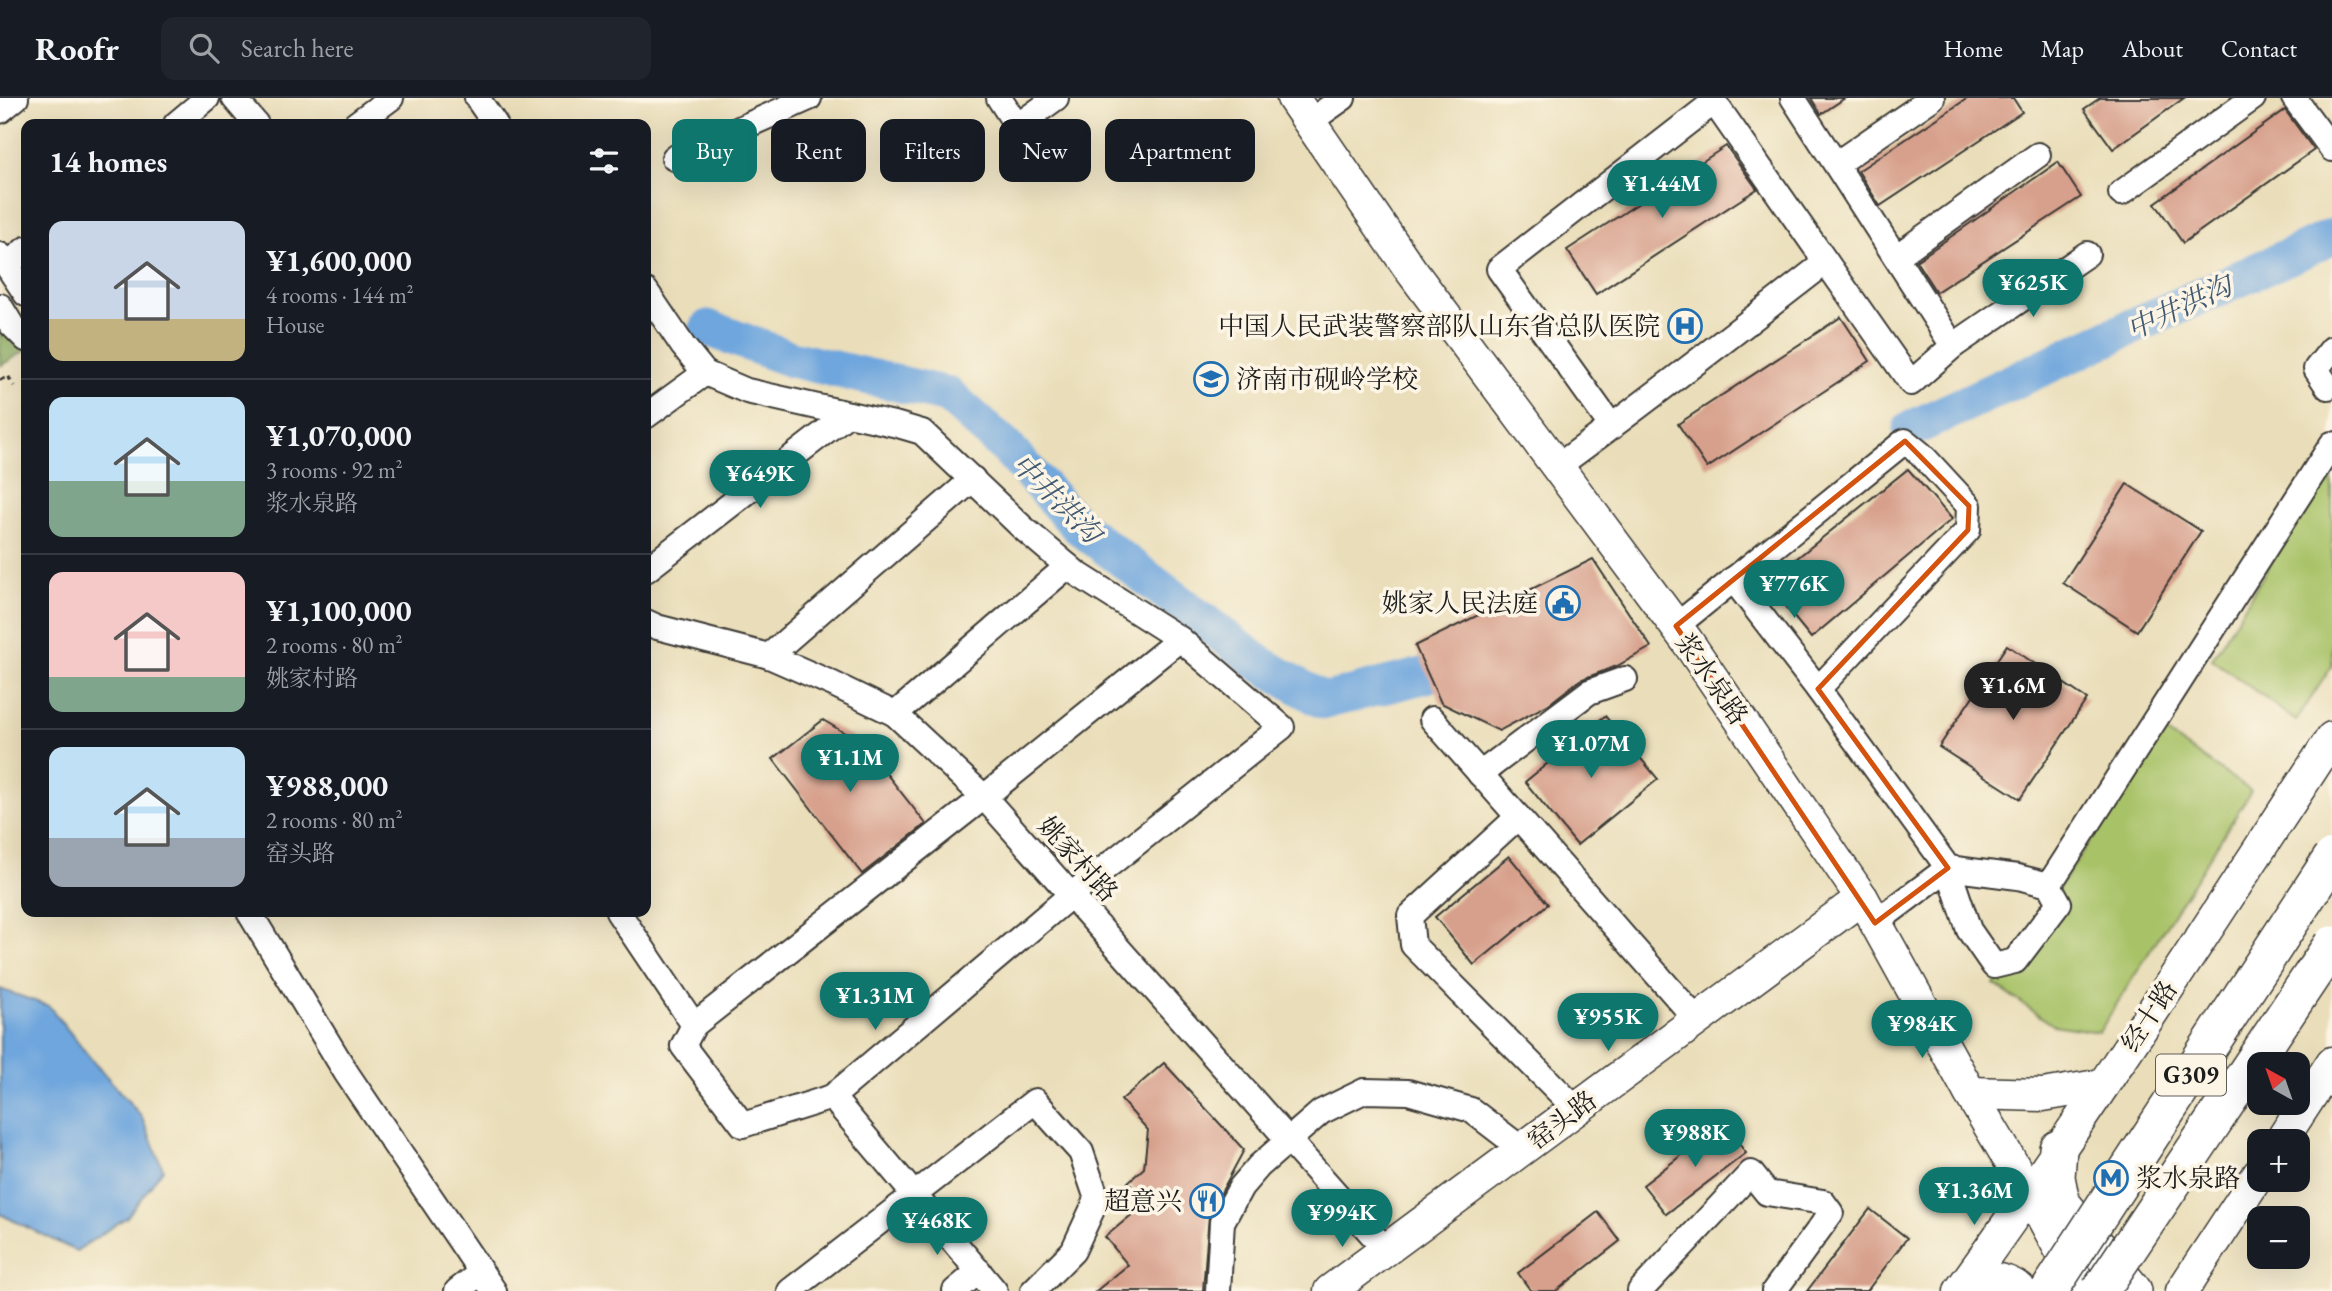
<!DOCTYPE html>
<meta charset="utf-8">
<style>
:root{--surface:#171b24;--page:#20242c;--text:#f1f3f6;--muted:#9ea1a6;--line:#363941;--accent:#0f766e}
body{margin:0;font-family:"EB Garamond","Noto Serif SC",serif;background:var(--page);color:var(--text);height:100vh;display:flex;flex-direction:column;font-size:26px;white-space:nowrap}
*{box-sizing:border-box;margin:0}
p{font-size:23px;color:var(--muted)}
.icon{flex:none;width:38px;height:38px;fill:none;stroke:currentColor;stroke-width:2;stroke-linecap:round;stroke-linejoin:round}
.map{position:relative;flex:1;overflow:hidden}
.panel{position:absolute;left:21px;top:21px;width:630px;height:798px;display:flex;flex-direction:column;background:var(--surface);border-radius:14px;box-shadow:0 7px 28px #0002}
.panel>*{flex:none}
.guide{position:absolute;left:672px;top:21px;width:665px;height:63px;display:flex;gap:14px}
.needle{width:46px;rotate:320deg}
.tools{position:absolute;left:2247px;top:954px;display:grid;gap:14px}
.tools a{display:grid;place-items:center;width:63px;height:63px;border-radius:14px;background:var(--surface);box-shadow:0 7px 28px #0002;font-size:35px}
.price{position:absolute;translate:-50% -60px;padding:0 16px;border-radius:24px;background:var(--accent);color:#fff;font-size:23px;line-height:46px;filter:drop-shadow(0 2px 4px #0008)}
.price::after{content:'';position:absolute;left:50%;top:42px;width:21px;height:16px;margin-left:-10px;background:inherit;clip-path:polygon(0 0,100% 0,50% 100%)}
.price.selected{background:#222;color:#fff}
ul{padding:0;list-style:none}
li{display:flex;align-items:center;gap:21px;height:175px;padding:0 28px}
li+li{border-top:2px solid var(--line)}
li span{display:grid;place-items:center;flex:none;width:196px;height:140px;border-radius:14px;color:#555}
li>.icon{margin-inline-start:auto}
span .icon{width:84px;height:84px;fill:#fffc;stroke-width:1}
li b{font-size:30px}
h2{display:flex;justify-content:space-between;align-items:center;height:84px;padding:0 28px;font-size:30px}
.tag{padding:0 24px;border-radius:14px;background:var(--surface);box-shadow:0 7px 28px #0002;font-size:24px;line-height:63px}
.tag.selected{background:var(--accent);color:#fff}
header{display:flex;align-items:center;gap:42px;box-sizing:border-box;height:98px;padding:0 35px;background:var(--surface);border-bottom:2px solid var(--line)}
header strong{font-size:33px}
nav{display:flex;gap:38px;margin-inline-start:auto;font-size:24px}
.search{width:490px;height:63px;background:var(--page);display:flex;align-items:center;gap:18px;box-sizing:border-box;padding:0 24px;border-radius:14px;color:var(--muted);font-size:26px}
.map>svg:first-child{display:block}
</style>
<header>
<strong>Roofr</strong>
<div class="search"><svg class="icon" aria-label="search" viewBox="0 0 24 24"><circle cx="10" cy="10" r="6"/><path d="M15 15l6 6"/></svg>Search here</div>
<nav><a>Home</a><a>Map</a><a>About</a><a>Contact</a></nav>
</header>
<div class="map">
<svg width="2332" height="1193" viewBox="0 0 2332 1193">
<rect width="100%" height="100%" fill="#fcf5e5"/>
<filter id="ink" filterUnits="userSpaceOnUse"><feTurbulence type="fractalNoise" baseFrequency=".0143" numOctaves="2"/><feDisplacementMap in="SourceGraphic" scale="14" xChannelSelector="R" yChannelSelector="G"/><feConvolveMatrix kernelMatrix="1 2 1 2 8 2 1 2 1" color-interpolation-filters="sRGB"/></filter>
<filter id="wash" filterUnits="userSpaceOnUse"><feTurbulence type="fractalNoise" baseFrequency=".00686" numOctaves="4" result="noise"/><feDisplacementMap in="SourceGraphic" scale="28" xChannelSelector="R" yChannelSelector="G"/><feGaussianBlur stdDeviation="1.57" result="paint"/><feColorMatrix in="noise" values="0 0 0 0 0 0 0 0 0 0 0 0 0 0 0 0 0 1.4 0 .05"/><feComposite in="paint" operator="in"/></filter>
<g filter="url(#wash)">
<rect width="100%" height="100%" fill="#eadeba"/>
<g fill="#a8c268" stroke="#626f42" stroke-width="2">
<polygon points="2332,366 2332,568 2296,623 2212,561"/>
<polygon points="2164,633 2251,693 2099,934 2053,927 1994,886"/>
</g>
<polygon fill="#86a85c" stroke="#51623c" stroke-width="2" points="0,217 25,253 0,268"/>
<polygon fill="#6ea6dd" stroke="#45617c" stroke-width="2" points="0,891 49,908 92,962 142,1019 163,1071 127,1119 76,1153 0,1116"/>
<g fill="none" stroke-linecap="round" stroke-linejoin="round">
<g stroke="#6ea6dd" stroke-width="37">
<polyline points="708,230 791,261 948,297 1009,352 1078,428 1259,565 1324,603 1426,577"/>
<polyline points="1911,331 2083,251 2332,139"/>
</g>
</g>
<g id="blocks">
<g fill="#d7a08c">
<polygon points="1811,0 1845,0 1821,16"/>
<polygon points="1968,0 2013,0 2022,14 1880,108 1858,73"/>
<polygon points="2100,0 2184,0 2113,51 2084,11"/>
<polygon points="2285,12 2314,52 2183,145 2155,105"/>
<polygon points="1726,48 1757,91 1596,196 1567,152"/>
<polygon points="2058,64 2081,99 1936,194 1916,163"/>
<polygon points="1841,219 1870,263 1707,370 1678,326"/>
<polygon points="1908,371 1952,421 1811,540 1766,485"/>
<polygon points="2127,386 2201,433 2137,533 2063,485"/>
<polygon points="1593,461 1651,549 1617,568 1580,582 1549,606 1499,633 1441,605 1415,548"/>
<polygon points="2007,547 2087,601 2020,701 1939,649"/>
<polygon points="1605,618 1658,681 1577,747 1525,684"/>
<polygon points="823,622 863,646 926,726 862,776 773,661"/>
<polygon points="1509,758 1548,806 1474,867 1435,819"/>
<polygon points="1164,965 1244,1052 1209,1117 1203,1193 1096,1193 1128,1167 1105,1139 1146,1105 1128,1084 1144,1070 1148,1032 1121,1002"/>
<polygon points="1723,1025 1746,1055 1666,1116 1643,1087"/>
<polygon points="1870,1111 1907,1140 1867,1193 1807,1193"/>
<polygon points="1598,1114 1620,1143 1556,1193 1531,1193 1518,1175"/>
</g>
</g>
</g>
<g filter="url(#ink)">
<use href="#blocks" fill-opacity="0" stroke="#3b3934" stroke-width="2"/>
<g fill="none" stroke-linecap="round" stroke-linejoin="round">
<g stroke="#3b3934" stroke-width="28">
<g id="minor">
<polyline points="234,0 256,26"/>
<polyline points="477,0 495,26"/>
<polyline points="999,0 1017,28 1056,0"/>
<polyline points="1793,0 1953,248 1911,285 1826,164"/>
<polyline points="2294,0 2332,51"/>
<polyline points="0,13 16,0"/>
<polyline points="1309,24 1343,0"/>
<polyline points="176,26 207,0"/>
<polyline points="356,26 391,0"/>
<polyline points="674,60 809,0"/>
<polyline points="1836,66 1932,0"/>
<polyline points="2121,95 2253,0"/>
<polyline points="0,157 26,196"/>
<polyline points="1896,159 2038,57"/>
<polyline points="7,167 26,151"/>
<polyline points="646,193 683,248 705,275 747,293 898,327 922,334 1023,430 1076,475 1180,541 984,699 694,927"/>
<polyline points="0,208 11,226 26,241"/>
<polyline points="1953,248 2087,156"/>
<polyline points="2328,289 2316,271 2332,251"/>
<polyline points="646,318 705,275"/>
<path d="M1558,368C1649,302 1737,233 1826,164L1714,4L1499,171L1612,329"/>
<polyline points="646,472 848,316"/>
<polyline points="1733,481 1818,591"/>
<polyline points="646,524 657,529 769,558 833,586 895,616 984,699 1386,1152"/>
<polyline points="1676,528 1905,343 1921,356 1969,408 1968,432 1818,591 1948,770 2018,779 2049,787 2059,805 2015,863 1994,868 1969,832 1948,770 1875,825"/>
<polyline points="769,558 973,381"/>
<polyline points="895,616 1068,468"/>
<polyline points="1432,621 1697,922"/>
<polyline points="1480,676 1589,594 1625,581"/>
<polyline points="1518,719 1410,818 1413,847 1576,1011"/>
<polyline points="2049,787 2332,346"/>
<polyline points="249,814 347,976 494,1193"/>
<polyline points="618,814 694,927 683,948 743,1027 832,999"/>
<polyline points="457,1193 480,1175"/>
<polyline points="790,1193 1035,1003 1081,1054 1097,1101 1073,1153 1033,1193"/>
<polyline points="955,1193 979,1173"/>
<polyline points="995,1193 832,999 1070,798 1282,629 1180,541"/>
<polyline points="1218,1193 1222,1124 1241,1089 1259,1068 1321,1014 1364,993 1408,994 1471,1012 1522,1051"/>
<polyline points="1640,1193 1751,1075 1767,1095 1823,1104 1831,1115 1774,1193"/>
</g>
</g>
<g stroke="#3b3934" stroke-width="35">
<g id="major">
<polyline points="1293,0 1410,171 1687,543 1862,800 1970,995 2030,1096 2083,1193"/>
<polyline points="1970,995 2043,997 2103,987"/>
<polyline points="2281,1043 2332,965"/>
<polyline points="1330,1193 1862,800"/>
<path d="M1960,1193C2090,1013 2210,826 2332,640"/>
<polyline points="2182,1193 2259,1076"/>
</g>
</g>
<g stroke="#3b3934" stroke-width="40">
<g id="highway">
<polyline points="2058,1051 2056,1079 2061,1105 2133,1193"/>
<path d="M1965,1193C1983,1182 2000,1180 2018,1193"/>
</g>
</g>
<polyline stroke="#3b3934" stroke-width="3.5" stroke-dasharray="5 5" stroke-linecap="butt" points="0,282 8,278 14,288"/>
<use href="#minor" stroke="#fff" stroke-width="24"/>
<use href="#major" stroke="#fff" stroke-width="32"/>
<use href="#highway" stroke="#fff" stroke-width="37"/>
<g stroke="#3b3934" stroke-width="40" stroke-linecap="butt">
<g id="highway-bridge">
<polyline points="2049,1193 2332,760"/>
<polyline points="2100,1193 2332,847"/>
</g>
</g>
<use href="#highway-bridge" stroke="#fff" stroke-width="37"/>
</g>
</g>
<path fill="none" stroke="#d4530e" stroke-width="5" stroke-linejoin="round" d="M1905,343L1969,408L1968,432L1818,591L1948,770L1875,825L1676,528Z"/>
<defs>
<g id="hospital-ring" transform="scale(1.75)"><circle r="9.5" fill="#fcf5e5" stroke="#1f6fb2" stroke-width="1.5"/><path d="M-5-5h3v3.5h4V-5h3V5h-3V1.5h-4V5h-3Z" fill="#1f6fb2"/></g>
<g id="school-ring" transform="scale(1.75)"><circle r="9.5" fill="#fcf5e5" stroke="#1f6fb2" stroke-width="1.5"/><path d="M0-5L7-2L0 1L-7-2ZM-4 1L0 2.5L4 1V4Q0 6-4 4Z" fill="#1f6fb2"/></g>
<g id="civic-ring" transform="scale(1.75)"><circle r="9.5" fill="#fcf5e5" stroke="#1f6fb2" stroke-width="1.5"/><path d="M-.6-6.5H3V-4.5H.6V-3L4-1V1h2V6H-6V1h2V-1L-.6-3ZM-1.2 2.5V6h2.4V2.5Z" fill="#1f6fb2"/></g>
<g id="metro-ring" transform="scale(1.75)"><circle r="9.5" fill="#fcf5e5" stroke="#1f6fb2" stroke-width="1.5"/><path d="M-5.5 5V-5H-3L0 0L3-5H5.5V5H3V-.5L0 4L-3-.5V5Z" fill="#1f6fb2"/></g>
<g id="restaurant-ring" transform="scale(1.75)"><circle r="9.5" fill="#fcf5e5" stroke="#1f6fb2" stroke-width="1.5"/><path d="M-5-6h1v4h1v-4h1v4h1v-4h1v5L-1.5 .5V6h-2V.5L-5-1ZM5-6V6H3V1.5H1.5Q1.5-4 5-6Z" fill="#1f6fb2"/></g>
</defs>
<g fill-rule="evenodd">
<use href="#hospital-ring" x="1685" y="228"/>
<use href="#school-ring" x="1211" y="281"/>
<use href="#civic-ring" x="1563" y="505"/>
<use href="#metro-ring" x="2111" y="1080"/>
<use href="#restaurant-ring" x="1207" y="1103"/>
</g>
<g text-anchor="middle" stroke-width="7" stroke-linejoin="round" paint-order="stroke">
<rect fill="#fcf5e5" stroke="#5f5d58" stroke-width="2" x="2156" y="956.5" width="70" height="41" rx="5"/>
<g font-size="24" font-weight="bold" fill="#1c1c1c">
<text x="2191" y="985">G309</text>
</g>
<g font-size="26" fill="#1c1c1c" stroke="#fcf5e5" text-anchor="end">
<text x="1660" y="237">中国人民武装警察部队山东省总队医院</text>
<text x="1236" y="290" text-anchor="start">济南市砚岭学校</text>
<text x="1538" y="514">姚家人民法庭</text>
<text x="2136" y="1089" text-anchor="start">浆水泉路</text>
<text x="1182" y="1112">超意兴</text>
</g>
<g font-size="26" fill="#1c1c1c" stroke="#fcf5e5">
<text transform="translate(1712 581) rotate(55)" y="9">浆水泉路</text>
<text transform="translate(1078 761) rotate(48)" y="9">姚家村路</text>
<text transform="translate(2149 918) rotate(-57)" y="9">经十路</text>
<text transform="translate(1562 1022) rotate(-37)" y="9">窑头路</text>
</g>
<g font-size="28" font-style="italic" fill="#415a73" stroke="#fcf5e5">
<text transform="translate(2179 209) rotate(-25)" y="10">中井洪沟</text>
<text transform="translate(1057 400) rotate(45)" y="10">中井洪沟</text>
</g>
</g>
</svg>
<div class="tools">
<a><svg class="needle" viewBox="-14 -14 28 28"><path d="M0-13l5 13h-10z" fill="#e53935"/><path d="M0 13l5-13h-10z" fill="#9ea1a6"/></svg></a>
<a>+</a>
<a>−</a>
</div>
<b class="price" style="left:1662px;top:122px">¥1.44M</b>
<b class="price" style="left:2033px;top:221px">¥625K</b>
<b class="price" style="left:760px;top:412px">¥649K</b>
<b class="price" style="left:1794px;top:522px">¥776K</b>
<b class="price selected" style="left:2013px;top:624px">¥1.6M</b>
<b class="price" style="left:1591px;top:682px">¥1.07M</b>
<b class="price" style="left:850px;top:696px">¥1.1M</b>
<b class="price" style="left:875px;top:934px">¥1.31M</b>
<b class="price" style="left:1608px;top:955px">¥955K</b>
<b class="price" style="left:1922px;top:962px">¥984K</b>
<b class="price" style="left:1695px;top:1071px">¥988K</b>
<b class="price" style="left:1974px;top:1129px">¥1.36M</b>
<b class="price" style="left:1342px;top:1151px">¥994K</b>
<b class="price" style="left:937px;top:1159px">¥468K</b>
<div class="guide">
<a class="tag selected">Buy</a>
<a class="tag">Rent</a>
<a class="tag">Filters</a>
<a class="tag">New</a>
<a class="tag">Apartment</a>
</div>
<section class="panel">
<h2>14 homes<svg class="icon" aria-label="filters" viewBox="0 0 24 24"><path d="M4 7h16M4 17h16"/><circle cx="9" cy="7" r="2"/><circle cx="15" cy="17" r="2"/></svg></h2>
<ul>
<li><span style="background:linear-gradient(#c9d6e8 70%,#c2b280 0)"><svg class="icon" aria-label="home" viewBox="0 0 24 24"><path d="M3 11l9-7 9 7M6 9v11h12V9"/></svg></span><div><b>¥1,600,000</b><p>4 rooms · 144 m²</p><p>House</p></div></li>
<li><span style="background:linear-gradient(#bfe0f5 60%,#7fa58c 0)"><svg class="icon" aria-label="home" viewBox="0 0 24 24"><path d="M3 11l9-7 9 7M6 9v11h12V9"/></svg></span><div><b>¥1,070,000</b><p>3 rooms · 92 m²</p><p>浆水泉路</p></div></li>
<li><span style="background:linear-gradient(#f6c9c9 75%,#7fa58c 0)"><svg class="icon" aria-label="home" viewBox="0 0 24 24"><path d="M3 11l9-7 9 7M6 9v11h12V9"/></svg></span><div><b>¥1,100,000</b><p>2 rooms · 80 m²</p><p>姚家村路</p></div></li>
<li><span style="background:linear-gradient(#bfe0f5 65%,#9aa5b1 0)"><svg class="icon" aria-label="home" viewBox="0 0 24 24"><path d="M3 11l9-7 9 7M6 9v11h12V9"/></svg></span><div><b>¥988,000</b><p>2 rooms · 80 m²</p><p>窑头路</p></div></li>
</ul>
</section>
</div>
